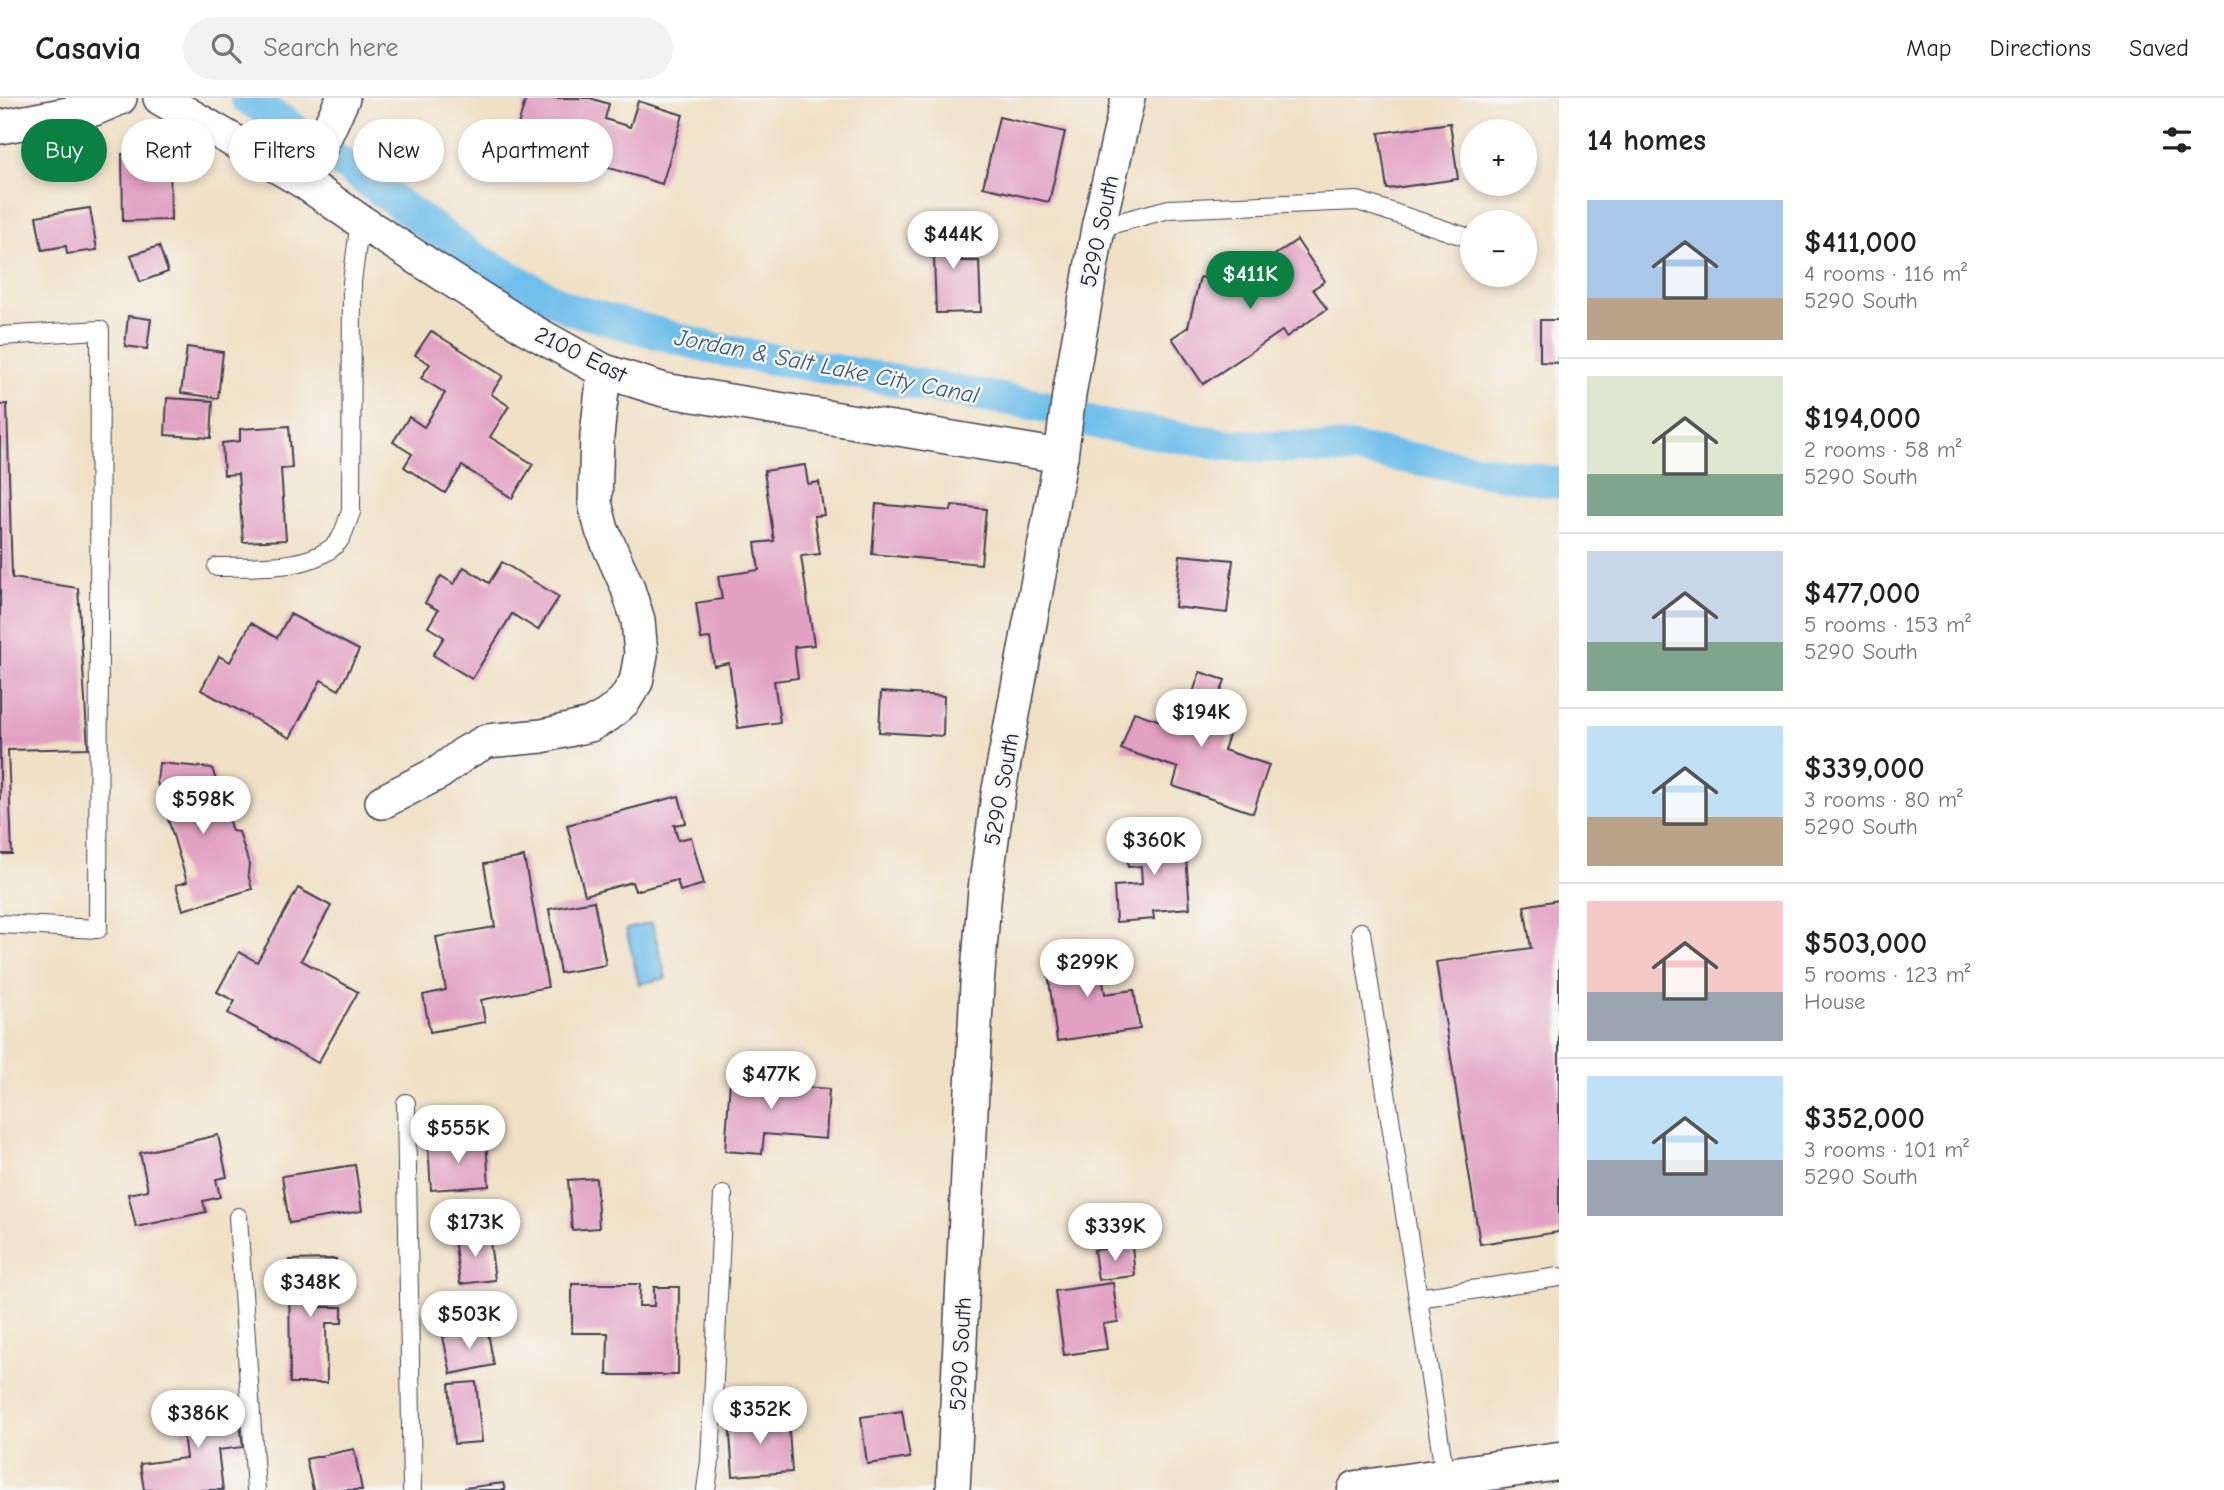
<!DOCTYPE html>
<meta charset="utf-8">
<style>
:root{--surface:#fff;--page:#f2f2f2;--text:#222;--muted:#767676;--line:#e0e0e0;--accent:#0b8043}
body{margin:0;font-family:"Comic Neue",sans-serif;background:var(--page);color:var(--text);height:100vh;display:flex;flex-direction:column;font-size:26px;white-space:nowrap}
*{box-sizing:border-box;margin:0}
p{font-size:23px;color:var(--muted)}
.icon{flex:none;width:38px;height:38px;fill:none;stroke:currentColor;stroke-width:2;stroke-linecap:round;stroke-linejoin:round}
.map{position:relative;flex:1;overflow:hidden}
.drawer{display:flex;flex-direction:column;background:var(--surface);width:665px}
.drawer>*{flex:none}
.banner{position:absolute;left:21px;top:21px;width:665px;height:63px;display:flex;gap:14px}
.buttons{position:absolute;left:1460px;top:21px;display:grid;gap:14px}
.buttons a{display:grid;place-items:center;width:77px;height:77px;border-radius:50%;background:var(--surface);box-shadow:0 4px 10px #0003;font-size:35px}
.price{position:absolute;translate:-50% -60px;padding:0 16px;border-radius:24px;background:#fff;color:#222;font-size:23px;line-height:46px;filter:drop-shadow(0 2px 4px #0008)}
.price::after{content:'';position:absolute;left:50%;top:42px;width:21px;height:16px;margin-left:-10px;background:inherit;clip-path:polygon(0 0,100% 0,50% 100%)}
.price.on{background:var(--accent);color:#fff}
ul{padding:0;list-style:none}
li{display:flex;align-items:center;gap:21px;height:175px;padding:0 28px}
li+li{border-top:2px solid var(--line)}
li span{display:grid;place-items:center;flex:none;width:196px;height:140px;border-radius:0px;color:#555}
li>.icon{margin-inline-start:auto}
span .icon{width:84px;height:84px;fill:#fffc;stroke-width:1}
li b{font-size:30px}
h2{display:flex;justify-content:space-between;align-items:center;height:84px;padding:0 28px;font-size:30px}
.pill{padding:0 24px;border-radius:32px;background:var(--surface);box-shadow:0 4px 10px #0003;font-size:24px;line-height:63px}
.pill.on{background:var(--accent);color:#fff}
header{display:flex;align-items:center;gap:42px;box-sizing:border-box;height:98px;padding:0 35px;background:var(--surface);border-bottom:2px solid var(--line)}
header strong{font-size:33px}
nav{display:flex;gap:38px;margin-inline-start:auto;font-size:24px}
.search{width:490px;height:63px;background:var(--page);display:flex;align-items:center;gap:18px;box-sizing:border-box;padding:0 24px;border-radius:38px;color:var(--muted);font-size:26px}
main{display:flex;flex:1;min-height:0}
.map>svg:first-child{display:block}
</style>
<header>
<strong>Casavia</strong>
<div class="search"><svg class="icon" aria-label="search" viewBox="0 0 24 24"><circle cx="10" cy="10" r="6"/><path d="M15 15l6 6"/></svg>Search here</div>
<nav><a>Map</a><a>Directions</a><a>Saved</a></nav>
</header>
<main>
<div class="map">
<svg width="1559" height="1392" viewBox="0 0 1559 1392">
<rect width="100%" height="100%" fill="#f6f6f2"/>
<filter id="ink" filterUnits="userSpaceOnUse"><feTurbulence type="fractalNoise" baseFrequency=".0143" numOctaves="2"/><feDisplacementMap in="SourceGraphic" scale="14" xChannelSelector="R" yChannelSelector="G"/><feConvolveMatrix kernelMatrix="1 2 1 2 8 2 1 2 1" color-interpolation-filters="sRGB"/></filter>
<filter id="wash" filterUnits="userSpaceOnUse"><feTurbulence type="fractalNoise" baseFrequency=".00686" numOctaves="4" result="noise"/><feDisplacementMap in="SourceGraphic" scale="28" xChannelSelector="R" yChannelSelector="G"/><feGaussianBlur stdDeviation="1.57" result="paint"/><feColorMatrix in="noise" values="0 0 0 0 0 0 0 0 0 0 0 0 0 0 0 0 0 1.4 0 .05"/><feComposite in="paint" operator="in"/></filter>
<g filter="url(#wash)">
<rect width="100%" height="100%" fill="#f0e0c5"/>
<polygon fill="#71bfeb" stroke="#4a7093" stroke-width="2" points="652,825 666,880 639,886 626,831"/>
<g fill="none" stroke-linecap="round" stroke-linejoin="round">
<g stroke="#71bfeb" stroke-width="32">
<polyline points="246,0 283,23 472,158 570,211 715,251 1054,310"/>
<polyline points="1086,322 1103,327 1229,347 1355,351 1559,385"/>
</g>
</g>
<g id="blocks">
<g fill="#e2a1c3">
<polygon points="526,0 590,0 609,6 605,21 630,29 638,3 683,17 662,86 514,41"/>
<polygon points="999,19 1065,34 1049,104 983,89"/>
<polygon points="1450,25 1458,81 1387,91 1379,35"/>
<polygon points="170,55 171,122 123,123 122,56"/>
<polygon points="90,110 97,152 67,156 66,148 42,152 36,118"/>
<polygon points="960,122 961,163 979,163 981,214 936,215 934,159 930,159 929,123"/>
<polygon points="1297,142 1325,183 1313,191 1327,211 1286,239 1282,233 1203,286 1172,240 1188,229 1200,179 1232,186"/>
<polygon points="159,148 168,174 140,184 131,157"/>
<polygon points="128,218 151,221 147,251 125,248"/>
<polygon points="1540,222 1559,222 1559,265 1540,264"/>
<polygon points="431,233 503,278 491,296 509,308 490,339 533,366 512,400 462,368 445,395 404,369 412,356 393,344 409,319 424,329 445,295 421,280 430,266 415,257"/>
<polygon points="187,249 223,254 218,300 181,295"/>
<polygon points="167,300 213,303 211,340 165,337"/>
<polygon points="7,306 12,480 78,490 88,650 8,652 12,756 0,756 0,307"/>
<polygon points="289,328 292,370 281,371 286,442 243,444 238,376 224,377 222,345 240,343 240,331"/>
<polygon points="805,367 808,386 819,384 824,417 814,418 820,456 801,458 814,547 794,549 798,580 774,583 780,624 738,630 729,565 714,568 710,540 701,541 696,505 722,501 718,478 759,472 755,445 774,443 764,373"/>
<polygon points="876,406 951,413 952,407 986,411 981,466 872,456"/>
<polygon points="1180,457 1233,462 1227,515 1175,509"/>
<polygon points="502,464 559,499 538,532 512,516 472,581 433,557 444,539 428,529 438,512 425,505 441,478 454,486 464,469 489,485"/>
<polygon points="290,516 359,552 339,592 321,582 290,640 201,592 219,558 230,564 251,525 277,540"/>
<polygon points="1200,574 1225,582 1217,605 1237,612 1224,652 1269,667 1253,715 1173,688 1178,670 1121,651 1134,614 1181,630"/>
<polygon points="881,594 944,598 943,638 879,634"/>
<polygon points="159,665 212,670 232,733 239,734 249,766 248,776 252,791 183,812 176,787 187,784 157,684"/>
<polygon points="679,698 686,725 674,727 678,742 691,739 704,786 680,793 677,782 635,793 632,784 585,797 567,727"/>
<polygon points="1184,733 1190,810 1153,813 1154,821 1116,824 1114,788 1142,786 1141,768 1128,769 1127,737"/>
<polygon points="524,759 548,889 481,902 485,924 430,934 423,897 446,892 436,839 495,829 484,766"/>
<polygon points="298,790 331,808 301,862 358,894 318,965 228,915 235,903 217,894 239,854 257,864"/>
<polygon points="1559,802 1559,1134 1480,1146 1436,864 1531,850 1524,808"/>
<polygon points="594,803 606,867 560,875 549,811"/>
<polygon points="1098,852 1105,896 1134,892 1140,931 1057,943 1046,859"/>
<polygon points="731,969 762,971 762,986 829,991 826,1041 764,1036 762,1056 725,1053"/>
<polygon points="218,1037 227,1079 216,1081 220,1099 203,1103 206,1114 136,1129 128,1096 148,1092 140,1055"/>
<polygon points="486,1043 489,1088 431,1092 428,1047"/>
<polygon points="355,1067 362,1113 289,1125 282,1078"/>
<polygon points="596,1080 599,1130 572,1132 568,1082"/>
<polygon points="489,1136 495,1182 460,1186 454,1140"/>
<polygon points="1132,1148 1135,1178 1098,1182 1094,1152"/>
<polygon points="336,1161 336,1187 317,1187 316,1209 342,1209 342,1225 326,1225 327,1285 290,1285 289,1162"/>
<polygon points="1113,1185 1118,1224 1103,1226 1107,1251 1064,1257 1055,1193"/>
<polygon points="572,1186 640,1186 639,1208 654,1208 654,1189 679,1189 678,1277 607,1277 608,1235 572,1235"/>
<polygon points="487,1230 494,1267 451,1276 443,1239"/>
<polygon points="476,1284 482,1344 454,1346 449,1286"/>
<polygon points="237,1303 243,1349 218,1352 223,1392 144,1392 140,1366 186,1360 180,1311"/>
<polygon points="902,1313 910,1360 867,1366 861,1319"/>
<polygon points="788,1318 792,1374 733,1378 729,1322"/>
<polygon points="354,1351 362,1392 313,1392 306,1361"/>
<polygon points="503,1385 505,1392 465,1392 465,1390"/>
</g>
</g>
</g>
<g filter="url(#ink)">
<use href="#blocks" fill-opacity="0" stroke="#413e50" stroke-width="2"/>
<g fill="none" stroke-linecap="round" stroke-linejoin="round">
<g stroke="#413e50" stroke-width="20">
<g id="service">
<polyline points="1098,130 1169,111 1358,103 1472,141"/>
<polyline points="0,238 100,232 98,831 0,826"/>
<path d="M217,469C253,468 312,473 338,444C344,437 347,423 351,414L352,184L360,123"/>
<polyline points="1361,834 1418,1200"/>
<polyline points="406,1005 412,1392"/>
<polyline points="238,1119 256,1392"/>
<polyline points="1445,1379 1418,1200 1559,1179"/>
<polyline points="706,1392 710,1363 723,1097"/>
</g>
</g>
<g stroke="#413e50" stroke-width="36">
<g id="minor">
<polyline points="160,0 304,84 360,123 530,232 604,273 664,292 1061,358"/>
<polyline points="0,29 94,11 120,0"/>
<polyline points="304,84 343,0"/>
<polyline points="382,704 440,674 465,655 487,643 542,638 590,627 608,617 624,603 636,584 641,556 638,522 627,488 602,432 595,405 597,338 604,273"/>
<polyline points="953,1392 977,886 985,792 998,697 1061,358 1069,297 1098,130 1128,0"/>
</g>
</g>
<g stroke="#413e50" stroke-width="41">
<polyline id="secondary" points="1357,1392 1559,1363"/>
</g>
<use href="#service" stroke="#fff" stroke-width="18"/>
<use href="#minor" stroke="#fff" stroke-width="33"/>
<use href="#secondary" stroke="#fff" stroke-width="38"/>
</g>
</g>
<g text-anchor="middle" stroke-width="5" stroke-linejoin="round" paint-order="stroke">
<g font-size="23" fill="#22223b" stroke="#f6f6f2">
<text transform="translate(1099 133) rotate(-78)" y="8">5290 South</text>
<text transform="translate(581 256) rotate(26)" y="8">2100 East</text>
<text transform="translate(1001 691) rotate(-80)" y="8">5290 South</text>
<text transform="translate(960 1256) rotate(-87)" y="8">5290 South</text>
</g>
<g font-size="24" font-style="italic" fill="#3e5979" stroke="#f6f6f2">
<text transform="translate(827 268) rotate(11)" y="8">Jordan &amp; Salt Lake City Canal</text>
</g>
</g>
</svg>
<div class="buttons">
<a>+</a>
<a>−</a>
</div>
<b class="price" style="left:953px;top:173px">$444K</b>
<b class="price on" style="left:1250px;top:213px">$411K</b>
<b class="price" style="left:1201px;top:651px">$194K</b>
<b class="price" style="left:203px;top:738px">$598K</b>
<b class="price" style="left:1154px;top:779px">$360K</b>
<b class="price" style="left:1087px;top:901px">$299K</b>
<b class="price" style="left:771px;top:1013px">$477K</b>
<b class="price" style="left:458px;top:1067px">$555K</b>
<b class="price" style="left:475px;top:1161px">$173K</b>
<b class="price" style="left:1115px;top:1165px">$339K</b>
<b class="price" style="left:310px;top:1221px">$348K</b>
<b class="price" style="left:469px;top:1253px">$503K</b>
<b class="price" style="left:760px;top:1348px">$352K</b>
<b class="price" style="left:198px;top:1352px">$386K</b>
<div class="banner">
<a class="pill on">Buy</a>
<a class="pill">Rent</a>
<a class="pill">Filters</a>
<a class="pill">New</a>
<a class="pill">Apartment</a>
</div>
</div>
<section class="drawer">
<h2>14 homes<svg class="icon" aria-label="filters" viewBox="0 0 24 24"><path d="M4 7h16M4 17h16"/><circle cx="9" cy="7" r="2"/><circle cx="15" cy="17" r="2"/></svg></h2>
<ul>
<li><span style="background:linear-gradient(#a9c7e8 70%,#b9a48a 0)"><svg class="icon" aria-label="home" viewBox="0 0 24 24"><path d="M3 11l9-7 9 7M6 9v11h12V9"/></svg></span><div><b>$411,000</b><p>4 rooms · 116 m²</p><p>5290 South</p></div></li>
<li><span style="background:linear-gradient(#dfe7d0 70%,#7fa58c 0)"><svg class="icon" aria-label="home" viewBox="0 0 24 24"><path d="M3 11l9-7 9 7M6 9v11h12V9"/></svg></span><div><b>$194,000</b><p>2 rooms · 58 m²</p><p>5290 South</p></div></li>
<li><span style="background:linear-gradient(#c9d6e8 65%,#7fa58c 0)"><svg class="icon" aria-label="home" viewBox="0 0 24 24"><path d="M3 11l9-7 9 7M6 9v11h12V9"/></svg></span><div><b>$477,000</b><p>5 rooms · 153 m²</p><p>5290 South</p></div></li>
<li><span style="background:linear-gradient(#bfe0f5 65%,#b9a48a 0)"><svg class="icon" aria-label="home" viewBox="0 0 24 24"><path d="M3 11l9-7 9 7M6 9v11h12V9"/></svg></span><div><b>$339,000</b><p>3 rooms · 80 m²</p><p>5290 South</p></div></li>
<li><span style="background:linear-gradient(#f6c9c9 65%,#9aa5b1 0)"><svg class="icon" aria-label="home" viewBox="0 0 24 24"><path d="M3 11l9-7 9 7M6 9v11h12V9"/></svg></span><div><b>$503,000</b><p>5 rooms · 123 m²</p><p>House</p></div></li>
<li><span style="background:linear-gradient(#bfe0f5 60%,#9aa5b1 0)"><svg class="icon" aria-label="home" viewBox="0 0 24 24"><path d="M3 11l9-7 9 7M6 9v11h12V9"/></svg></span><div><b>$352,000</b><p>3 rooms · 101 m²</p><p>5290 South</p></div></li>
</ul>
</section>
</main>
